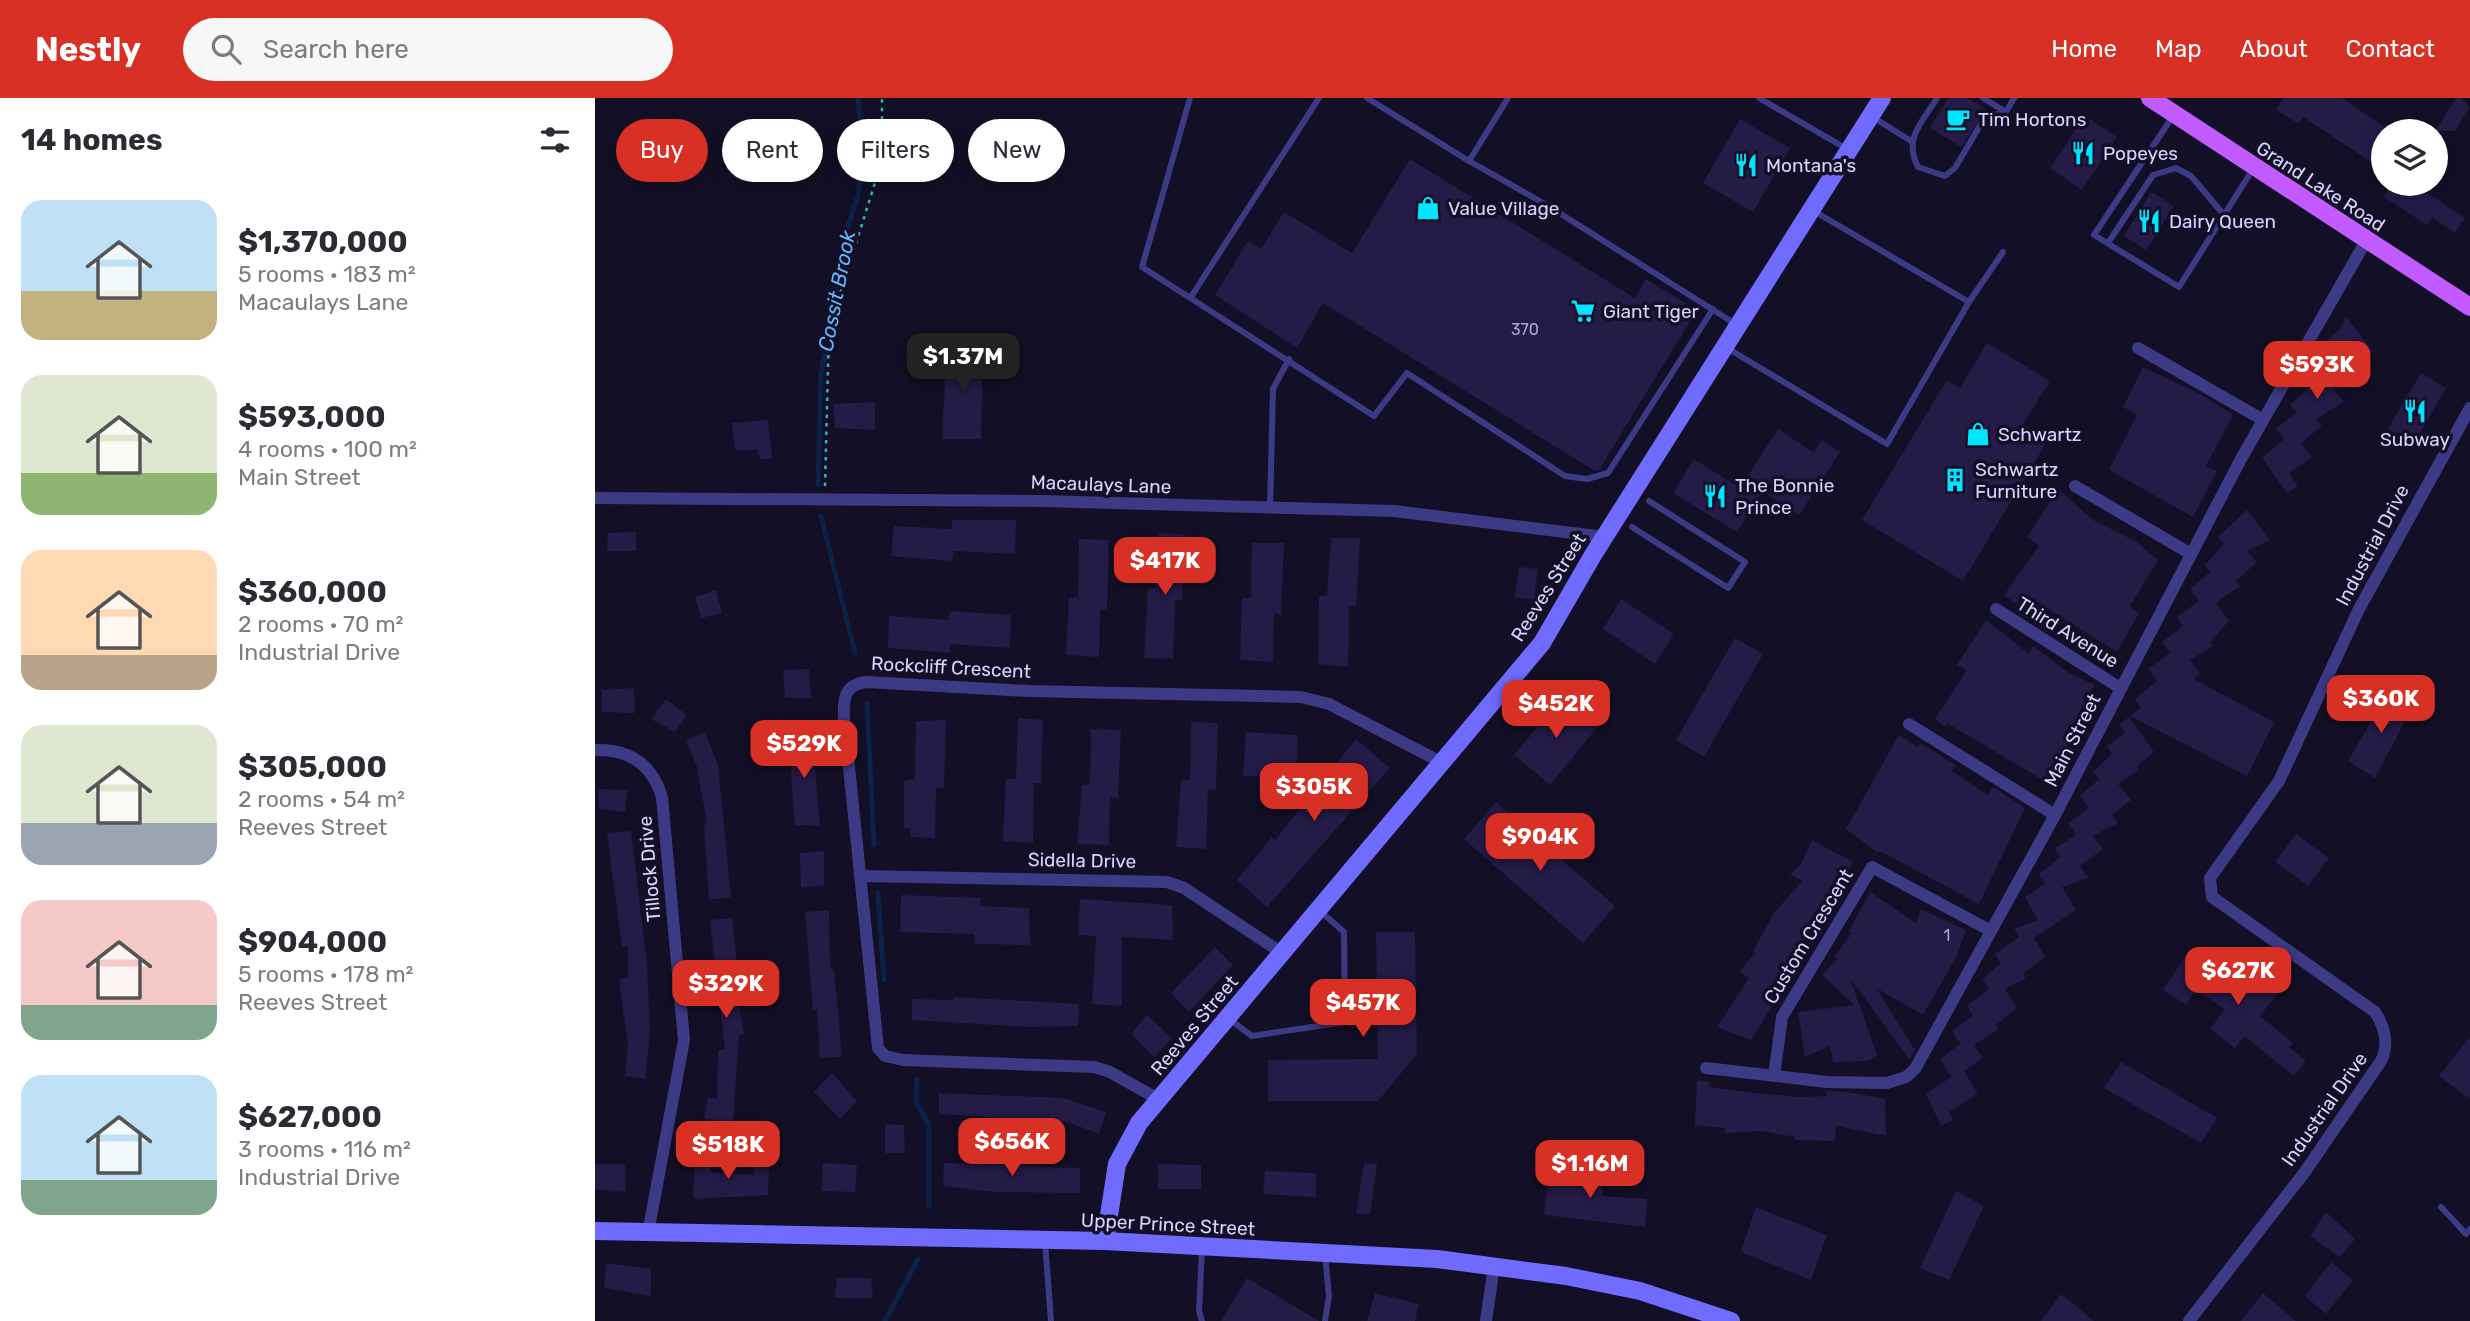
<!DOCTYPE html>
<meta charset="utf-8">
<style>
:root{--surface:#fff;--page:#f7f7f7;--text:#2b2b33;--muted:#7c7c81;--accent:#d93025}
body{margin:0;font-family:Rubik,sans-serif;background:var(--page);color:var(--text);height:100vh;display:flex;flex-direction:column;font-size:26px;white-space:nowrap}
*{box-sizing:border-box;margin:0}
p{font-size:23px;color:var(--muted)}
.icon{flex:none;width:38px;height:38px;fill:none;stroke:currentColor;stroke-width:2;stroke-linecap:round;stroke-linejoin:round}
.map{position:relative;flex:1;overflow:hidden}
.sheet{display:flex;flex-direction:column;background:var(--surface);width:595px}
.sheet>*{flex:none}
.top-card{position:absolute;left:21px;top:21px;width:665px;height:63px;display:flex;gap:14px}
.buttons{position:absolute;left:1776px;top:21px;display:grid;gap:14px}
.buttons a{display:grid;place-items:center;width:77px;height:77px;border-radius:50%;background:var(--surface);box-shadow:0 4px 18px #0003;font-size:35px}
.price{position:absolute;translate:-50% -60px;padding:0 16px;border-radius:14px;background:var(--accent);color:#fff;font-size:23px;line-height:46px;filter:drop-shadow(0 2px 4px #0008)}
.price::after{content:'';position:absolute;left:50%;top:42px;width:21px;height:16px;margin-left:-10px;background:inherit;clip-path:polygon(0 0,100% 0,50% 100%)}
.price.active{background:#222;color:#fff}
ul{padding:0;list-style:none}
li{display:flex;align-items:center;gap:21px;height:175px;padding:0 21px}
li span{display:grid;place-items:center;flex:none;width:196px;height:140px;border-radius:21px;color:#555}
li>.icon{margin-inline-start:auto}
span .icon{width:84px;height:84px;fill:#fffc;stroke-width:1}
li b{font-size:30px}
h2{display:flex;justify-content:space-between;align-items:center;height:84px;padding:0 21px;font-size:30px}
.tag{padding:0 24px;border-radius:32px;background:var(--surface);box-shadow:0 4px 18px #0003;font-size:24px;line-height:63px}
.tag.active{background:var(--accent);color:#fff}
header{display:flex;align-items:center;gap:42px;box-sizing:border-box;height:98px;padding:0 35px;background:var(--accent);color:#fff}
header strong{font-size:33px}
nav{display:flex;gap:38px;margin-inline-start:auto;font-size:24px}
.search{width:490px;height:63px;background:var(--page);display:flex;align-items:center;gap:18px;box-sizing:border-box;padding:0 24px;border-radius:38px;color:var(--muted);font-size:26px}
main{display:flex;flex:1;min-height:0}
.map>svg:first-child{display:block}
</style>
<header>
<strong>Nestly</strong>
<div class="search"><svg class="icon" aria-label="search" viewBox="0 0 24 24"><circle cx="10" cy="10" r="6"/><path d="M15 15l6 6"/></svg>Search here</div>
<nav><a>Home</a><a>Map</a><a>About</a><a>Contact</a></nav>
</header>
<main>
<section class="sheet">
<h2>14 homes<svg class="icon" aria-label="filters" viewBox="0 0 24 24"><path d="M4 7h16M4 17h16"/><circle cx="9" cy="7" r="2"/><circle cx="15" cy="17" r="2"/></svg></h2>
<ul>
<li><span style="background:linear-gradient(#bfe0f5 65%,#c2b280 0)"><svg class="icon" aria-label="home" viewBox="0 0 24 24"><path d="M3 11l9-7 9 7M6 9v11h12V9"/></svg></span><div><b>$1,370,000</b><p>5 rooms · 183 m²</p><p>Macaulays Lane</p></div></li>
<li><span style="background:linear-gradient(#dfe7d0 70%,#8fb573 0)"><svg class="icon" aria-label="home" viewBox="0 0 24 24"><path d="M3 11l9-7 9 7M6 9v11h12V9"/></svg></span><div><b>$593,000</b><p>4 rooms · 100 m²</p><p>Main Street</p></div></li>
<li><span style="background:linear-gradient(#ffd9b3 75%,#b9a48a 0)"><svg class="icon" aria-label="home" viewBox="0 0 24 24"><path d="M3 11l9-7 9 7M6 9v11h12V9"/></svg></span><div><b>$360,000</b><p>2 rooms · 70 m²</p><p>Industrial Drive</p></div></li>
<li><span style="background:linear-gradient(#dfe7d0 70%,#9aa5b1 0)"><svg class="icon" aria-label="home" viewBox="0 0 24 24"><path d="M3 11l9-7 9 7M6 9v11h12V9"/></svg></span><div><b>$305,000</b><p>2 rooms · 54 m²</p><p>Reeves Street</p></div></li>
<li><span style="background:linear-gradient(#f6c9c9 75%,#7fa58c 0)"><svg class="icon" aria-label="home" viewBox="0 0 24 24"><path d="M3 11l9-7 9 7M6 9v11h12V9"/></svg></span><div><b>$904,000</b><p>5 rooms · 178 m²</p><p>Reeves Street</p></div></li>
<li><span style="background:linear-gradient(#bfe0f5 75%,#7fa58c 0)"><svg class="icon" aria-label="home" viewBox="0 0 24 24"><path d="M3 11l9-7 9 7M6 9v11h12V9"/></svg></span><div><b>$627,000</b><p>3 rooms · 116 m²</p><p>Industrial Drive</p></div></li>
</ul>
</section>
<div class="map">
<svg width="1875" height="1223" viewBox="0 0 1875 1223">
<rect width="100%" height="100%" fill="#130f26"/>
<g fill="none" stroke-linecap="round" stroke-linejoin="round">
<g stroke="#0c2248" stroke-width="5">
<polyline points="223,387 226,276 253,128 263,98 268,52 263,0"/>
<polyline points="226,418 260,555"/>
<polyline points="272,605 279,747"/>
<polyline points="283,795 289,882"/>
<polyline points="322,981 321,1004 334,1026 334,1108"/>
<polyline points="290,1223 323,1161"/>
</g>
</g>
<g fill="#241b47">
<polygon points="1353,0 1372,0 1391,11 1366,49 1335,30"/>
<polygon points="1688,0 1747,0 1788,28 1788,72 1708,19 1704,26 1681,12"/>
<polygon points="1861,0 1866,0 1875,9 1860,33 1840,33"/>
<polygon points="1490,18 1522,39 1487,92 1455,70"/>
<polygon points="1145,21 1195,50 1158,114 1108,85"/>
<polygon points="815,61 1040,200 1051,181 1102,212 1004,372 1000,373 728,205 702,250 620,197 653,143 666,151 689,114 757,155"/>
<polygon points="1798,86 1813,86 1829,96 1831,94 1870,120 1860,135 1837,119 1832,127 1789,99"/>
<polygon points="1556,94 1579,108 1551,152 1529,138"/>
<polygon points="1751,219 1778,253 1758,269 1765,278 1739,292 1749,304 1721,321 1727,328 1706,345 1717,359 1694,375 1703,388 1692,395 1667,360 1689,341 1681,330 1702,315 1695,307 1716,288 1708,278 1731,258 1723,249 1744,232"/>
<polygon points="1392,245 1455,283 1428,326 1453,342 1368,483 1267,422 1352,282 1365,290"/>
<polygon points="352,246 388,248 386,341 347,341"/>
<polygon points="1548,269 1607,297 1638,317 1611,368 1622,373 1598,419 1514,372 1542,317 1528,309"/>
<polygon points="1826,275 1851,290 1815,352 1789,337"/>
<polygon points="280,304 280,332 240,330 238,306"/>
<polygon points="173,322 177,361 165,361 162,352 140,352 137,325"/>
<polygon points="1183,331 1219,355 1227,342 1245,354 1204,417 1167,393 1142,434 1078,395 1099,361 1145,390"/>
<polygon points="1463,391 1498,422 1542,444 1563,462 1535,508 1544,515 1522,554 1428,495 1421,506 1409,497 1444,448 1432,439"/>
<polygon points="1652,412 1675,442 1652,453 1662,464 1641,483 1645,488 1621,505 1634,523 1615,544 1618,548 1595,562 1605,576 1599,581 1679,624 1652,678 1535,618 1546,610 1540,601 1562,583 1553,571 1575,555 1567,544 1588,528 1582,519 1604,503 1595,491 1615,474 1610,467 1629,446 1623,439"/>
<polygon points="357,422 421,422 420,456 359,453 357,463 296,458 299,428 357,431"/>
<polygon points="41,434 41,453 12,453 13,435"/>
<polygon points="563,435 590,436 587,502 580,502 578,561 549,560 553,491 561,490"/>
<polygon points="736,440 765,440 761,508 754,508 753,569 723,566 724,498 732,498"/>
<polygon points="484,441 514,442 512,511 505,512 504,559 471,557 474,500 483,499"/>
<polygon points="657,445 689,445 686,517 679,515 678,564 645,562 647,500 656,500"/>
<polygon points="924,469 943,471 939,502 920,499"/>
<polygon points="121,492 127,515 106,520 100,499"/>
<polygon points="1026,501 1079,536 1060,566 1008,531"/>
<polygon points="355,513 416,517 415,550 356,546 355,555 293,550 294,518 353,522"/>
<polygon points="1391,522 1434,556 1438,548 1471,573 1500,587 1468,642 1476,646 1453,685 1352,625 1350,629 1340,621 1372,572 1362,567"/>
<polygon points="1140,540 1168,556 1109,659 1081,642"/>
<polygon points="214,571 216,600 190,600 188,572"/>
<polygon points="39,590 40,615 7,614 7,592"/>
<polygon points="1794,593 1818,608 1780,680 1753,663"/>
<polygon points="968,598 1004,627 955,687 919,657"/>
<polygon points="71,601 92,617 80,634 56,621"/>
<polygon points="1534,619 1559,654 1542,668 1544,672 1523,686 1536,702 1517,717 1523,725 1498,738 1508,751 1485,768 1493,780 1467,789 1481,812 1439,840 1450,859 1428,876 1431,880 1410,891 1422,910 1401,927 1404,931 1379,947 1388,960 1369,973 1383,996 1354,1014 1358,1022 1346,1028 1331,996 1356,979 1345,961 1365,946 1357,933 1378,917 1372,908 1394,891 1387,881 1406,865 1400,856 1424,839 1419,831 1443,822 1430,799 1450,786 1444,776 1465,759 1460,750 1481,737 1473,725 1494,710 1485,698 1504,681 1498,674 1517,656 1512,648 1530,635 1524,627"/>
<polygon points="423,620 448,622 446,685 439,685 438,745 408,743 411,681 421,681"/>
<polygon points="351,622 349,690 341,690 340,740 316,739 316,730 309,730 309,683 320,681 321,623"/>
<polygon points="596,624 623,625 621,692 613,691 611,751 581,749 586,682 595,682"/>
<polygon points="496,631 526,632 523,700 515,699 514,747 482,746 487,687 495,686"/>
<polygon points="110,634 123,667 136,799 114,802 109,727 112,726 102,669 91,642"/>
<polygon points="651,634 703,637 701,679 648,678"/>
<polygon points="217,635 225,728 200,727 193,637"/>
<polygon points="1304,637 1323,649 1325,645 1361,667 1357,673 1393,697 1398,689 1430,710 1384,806 1285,753 1283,755 1251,731"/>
<polygon points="761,641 795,670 672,809 642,782 677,739 680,742"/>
<polygon points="3,691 32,692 30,714 4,711"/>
<polygon points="901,704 1020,808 988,845 869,741"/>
<polygon points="36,733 52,867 55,933 50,981 30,978 33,947 24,882 33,879 33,848 27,849 12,735"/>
<polygon points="1701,736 1734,760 1713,788 1680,764"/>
<polygon points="1217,742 1258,764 1204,865 1156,942 1122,929 1154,880 1144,874 1161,854 1158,853 1179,815 1207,783 1195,776 1206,766"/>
<polygon points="229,753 229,787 206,790 205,755"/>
<polygon points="1275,794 1321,825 1326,811 1371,832 1362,858 1328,917 1281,890 1320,952 1315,962 1255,880 1282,957 1273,963 1238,964 1235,948 1210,959 1203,914 1259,907 1227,877 1242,861 1239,859 1257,835 1254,833"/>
<polygon points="306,797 386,800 385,808 434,810 435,847 380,846 379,836 305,834"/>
<polygon points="485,801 577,807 578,842 527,839 527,908 497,906 501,838 483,837"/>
<polygon points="234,812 235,871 239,871 247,959 225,960 222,911 218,912 210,814"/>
<polygon points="137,820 145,895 142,895 149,936 144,937 138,1024 109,1021 113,1000 122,1001 123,952 130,952 115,822"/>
<polygon points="781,834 820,834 822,956 783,1003 673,1003 673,962 783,961"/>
<polygon points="620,849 638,867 594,914 576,895"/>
<polygon points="1623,859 1654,880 1663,869 1688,888 1665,918 1698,945 1694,949 1711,963 1699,978 1649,938 1640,950 1615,931 1630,911 1601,892 1591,907 1568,892 1589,860 1612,875"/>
<polygon points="358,899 484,906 483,928 436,929 317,922 317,901 358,902"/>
<polygon points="552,917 577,940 559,959 536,936"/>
<polygon points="1875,939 1875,1001 1844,978"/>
<polygon points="1526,964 1622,1020 1606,1045 1509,990"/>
<polygon points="237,975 262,1003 245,1021 219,994"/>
<polygon points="1102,982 1115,984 1114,989 1159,995 1205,999 1232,998 1232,993 1252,994 1290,1001 1291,1038 1241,1028 1240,1043 1199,1042 1200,1039 1167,1033 1129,1035 1130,1030 1100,1027"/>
<polygon points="344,995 469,1000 511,1014 504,1036 473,1024 344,1016"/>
<polygon points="290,1026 309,1027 310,1055 290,1055"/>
<polygon points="100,1058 116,1058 115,1074 159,1077 160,1064 174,1065 173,1097 98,1101"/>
<polygon points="228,1065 262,1067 260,1094 226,1093"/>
<polygon points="349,1065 485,1070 485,1095 399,1094 348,1088"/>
<polygon points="769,1065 782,1066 775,1116 761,1116"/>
<polygon points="0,1066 30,1066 31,1094 0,1091"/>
<polygon points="563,1066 606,1067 606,1091 563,1091"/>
<polygon points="955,1070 1009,1078 1007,1098 1052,1101 1050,1129 949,1117"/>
<polygon points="670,1073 721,1075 721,1099 668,1096"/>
<polygon points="1361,1093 1389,1108 1354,1182 1325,1170"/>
<polygon points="1161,1109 1232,1137 1216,1182 1146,1154"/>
<polygon points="1731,1114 1760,1141 1745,1159 1715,1138"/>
<polygon points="1736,1164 1758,1182 1731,1216 1710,1198"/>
<polygon points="11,1165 56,1171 56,1198 9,1190"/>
<polygon points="242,1180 276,1180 278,1200 240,1200"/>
<polygon points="652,1180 724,1223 626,1223"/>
<polygon points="780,1195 824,1206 820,1223 772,1223"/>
<polygon points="1668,1195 1701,1223 1646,1223"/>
<polygon points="1466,1196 1499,1223 1446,1223"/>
</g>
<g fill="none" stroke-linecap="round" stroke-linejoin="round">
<polyline stroke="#2fb8b0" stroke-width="2.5" stroke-dasharray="3.5 5" stroke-linecap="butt" points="230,388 234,231 279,88 287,52 287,0"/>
<g stroke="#3d3a85" stroke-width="6">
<polyline points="595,0 547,169 779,318 812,275 970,378 992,381 1013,375 1118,211"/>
<polyline points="772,0 874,63"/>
<polyline points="913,0 874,63 950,106 1142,227"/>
<polyline points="1164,0 1252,51"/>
<path d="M1342,0C1327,25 1308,40 1323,69L1350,78L1360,70L1390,19L1411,14L1419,0"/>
<polyline points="1388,0 1411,14"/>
<polyline points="1276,18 1316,43"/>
<polyline points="1578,18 1499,137 1584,189 1658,71"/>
<polyline points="1513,145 1558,77 1581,70 1596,78 1629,117"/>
<polyline points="596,199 724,0"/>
<polyline points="1374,204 1408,154"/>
<polyline points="1132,250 1292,346 1374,204 1217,112"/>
<polyline points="675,410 678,291 694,261"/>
<polyline points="1037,429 1133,490 1150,464 1054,403"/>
<polyline points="634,921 657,938 750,924 749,834 725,813"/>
<polyline points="1846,1109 1871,1136 1875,1131"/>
<polyline points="450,1144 456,1223"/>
<polyline points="607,1223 604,1213 607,1151"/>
<polyline points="730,1223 734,1198 730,1156"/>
</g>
<g stroke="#3d3a85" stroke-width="12">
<polyline points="1543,250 1668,322"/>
<polyline points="1480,388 1596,456"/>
<polyline points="0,400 448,403 799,413 1010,439"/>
<polyline points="1401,511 1525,590"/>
<polyline points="1314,626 1460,717"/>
<path d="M0,652C34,651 57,666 67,699L89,942L53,1135"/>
<polyline points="265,778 572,784 589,790 687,855"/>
<polyline points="1111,970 1232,984 1292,985 1311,979 1320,971 1460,717 1647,359 1771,143"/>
<polyline points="1179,978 1187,919 1277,769 1396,833"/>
<path d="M563,1001L515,974L499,969L308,962L290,958L283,950L249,621C248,601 249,586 272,584L434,593L706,599L734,606L846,664"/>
<polyline points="891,1223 899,1168"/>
<path d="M1594,1223L1709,1075L1786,963C1794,947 1790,929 1780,914L1617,799L1615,780L1684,683L1764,511L1875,310"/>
</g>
<g stroke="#6f6bff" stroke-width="18">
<polyline points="0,1133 510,1143 842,1161 971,1178 1045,1193 1136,1223"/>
<polyline points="510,1143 522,1066 544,1025 947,545 998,457 1287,0"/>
</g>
<polyline stroke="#c25bff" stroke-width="18" points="1555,0 1875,209"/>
</g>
<defs>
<g id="cafe-bare" transform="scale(1.89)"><path d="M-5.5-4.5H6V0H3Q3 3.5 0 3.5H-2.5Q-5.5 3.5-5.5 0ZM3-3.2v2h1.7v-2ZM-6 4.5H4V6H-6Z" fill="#00e5ff" stroke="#130f26" stroke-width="2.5" paint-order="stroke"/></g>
<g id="restaurant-bare" transform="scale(1.89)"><path d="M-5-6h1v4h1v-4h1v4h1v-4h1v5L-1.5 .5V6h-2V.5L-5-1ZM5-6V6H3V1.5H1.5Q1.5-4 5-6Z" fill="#00e5ff" stroke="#130f26" stroke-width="2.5" paint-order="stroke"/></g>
<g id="shop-bare" transform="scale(1.89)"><path d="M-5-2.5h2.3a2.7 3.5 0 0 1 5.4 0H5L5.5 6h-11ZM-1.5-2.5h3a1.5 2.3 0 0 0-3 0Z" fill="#00e5ff" stroke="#130f26" stroke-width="2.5" paint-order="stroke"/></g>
<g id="supermarket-bare" transform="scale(1.89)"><path d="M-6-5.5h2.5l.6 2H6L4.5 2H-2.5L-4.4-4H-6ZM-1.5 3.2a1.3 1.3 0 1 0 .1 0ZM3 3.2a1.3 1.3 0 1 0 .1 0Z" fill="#00e5ff" stroke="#130f26" stroke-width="2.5" paint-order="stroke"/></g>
<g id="building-bare" transform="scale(1.89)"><path d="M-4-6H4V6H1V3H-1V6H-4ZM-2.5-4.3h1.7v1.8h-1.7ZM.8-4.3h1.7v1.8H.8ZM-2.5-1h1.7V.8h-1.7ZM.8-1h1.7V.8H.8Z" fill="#00e5ff" stroke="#130f26" stroke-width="2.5" paint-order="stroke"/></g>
</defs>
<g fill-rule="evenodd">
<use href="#cafe-bare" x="1363" y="21"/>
<use href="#restaurant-bare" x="1488" y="55"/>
<use href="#restaurant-bare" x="1151" y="67"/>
<use href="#shop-bare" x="833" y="110"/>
<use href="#restaurant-bare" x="1554" y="123"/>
<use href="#supermarket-bare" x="988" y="213"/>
<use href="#restaurant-bare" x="1820" y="313"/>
<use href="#shop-bare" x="1383" y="336"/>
<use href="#building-bare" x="1360" y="382"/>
<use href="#restaurant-bare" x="1120" y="398"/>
</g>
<g text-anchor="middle" stroke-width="7" stroke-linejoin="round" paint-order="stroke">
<g font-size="16" fill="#aca6d1">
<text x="930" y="237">370</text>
<text x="1352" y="843">1</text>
</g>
<g font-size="19" fill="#d9d4ff" stroke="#130f26" text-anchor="start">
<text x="1383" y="28">Tim Hortons</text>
<text x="1508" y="62">Popeyes</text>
<text x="1171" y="74">Montana's</text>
<text x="853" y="117">Value Village</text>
<text x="1574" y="130">Dairy Queen</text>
<text x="1008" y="220">Giant Tiger</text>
<text x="1403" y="343">Schwartz</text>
<text x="1820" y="348" text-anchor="middle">Subway</text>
<text x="1380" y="378">Schwartz<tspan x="1380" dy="22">Furniture</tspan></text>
<text x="1140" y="394">The Bonnie<tspan x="1140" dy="22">Prince</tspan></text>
</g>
<g font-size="19" fill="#d9d4ff" stroke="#130f26">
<text transform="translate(1726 88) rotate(33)" y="7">Grand Lake Road</text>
<text transform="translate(506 386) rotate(2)" y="7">Macaulays Lane</text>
<text transform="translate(1777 447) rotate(-62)" y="7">Industrial Drive</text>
<text transform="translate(953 489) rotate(-58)" y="7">Reeves Street</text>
<text transform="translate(1473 534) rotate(32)" y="7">Third Avenue</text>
<text transform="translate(356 569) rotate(3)" y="7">Rockcliff Crescent</text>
<text transform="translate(1477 642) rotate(-63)" y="7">Main Street</text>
<text transform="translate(487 762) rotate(1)" y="7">Sidella Drive</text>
<text transform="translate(54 771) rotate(-95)" y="7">Tillock Drive</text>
<text transform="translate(1213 838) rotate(-59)" y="7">Custom Crescent</text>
<text transform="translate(599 927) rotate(-50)" y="7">Reeves Street</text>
<text transform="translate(1729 1011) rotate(-55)" y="7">Industrial Drive</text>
<text transform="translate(573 1126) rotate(3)" y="7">Upper Prince Street</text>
</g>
<g font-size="21" font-style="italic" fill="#62b6ff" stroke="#130f26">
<text transform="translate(242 193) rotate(-79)" y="7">Cossit Brook</text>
</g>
</g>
</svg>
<div class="buttons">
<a><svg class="icon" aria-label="layers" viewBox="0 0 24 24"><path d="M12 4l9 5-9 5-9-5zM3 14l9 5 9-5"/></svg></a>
</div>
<b class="price active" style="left:368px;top:295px">$1.37M</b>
<b class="price" style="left:1722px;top:303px">$593K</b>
<b class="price" style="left:570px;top:499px">$417K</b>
<b class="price" style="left:1786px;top:637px">$360K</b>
<b class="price" style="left:961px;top:642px">$452K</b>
<b class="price" style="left:209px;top:682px">$529K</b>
<b class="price" style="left:719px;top:725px">$305K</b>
<b class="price" style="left:945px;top:775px">$904K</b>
<b class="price" style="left:1643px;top:909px">$627K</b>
<b class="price" style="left:131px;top:922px">$329K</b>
<b class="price" style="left:768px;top:941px">$457K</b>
<b class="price" style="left:417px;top:1080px">$656K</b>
<b class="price" style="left:133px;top:1083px">$518K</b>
<b class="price" style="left:995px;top:1102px">$1.16M</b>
<div class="top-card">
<a class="tag active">Buy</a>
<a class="tag">Rent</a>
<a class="tag">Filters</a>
<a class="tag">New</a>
</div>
</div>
</main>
